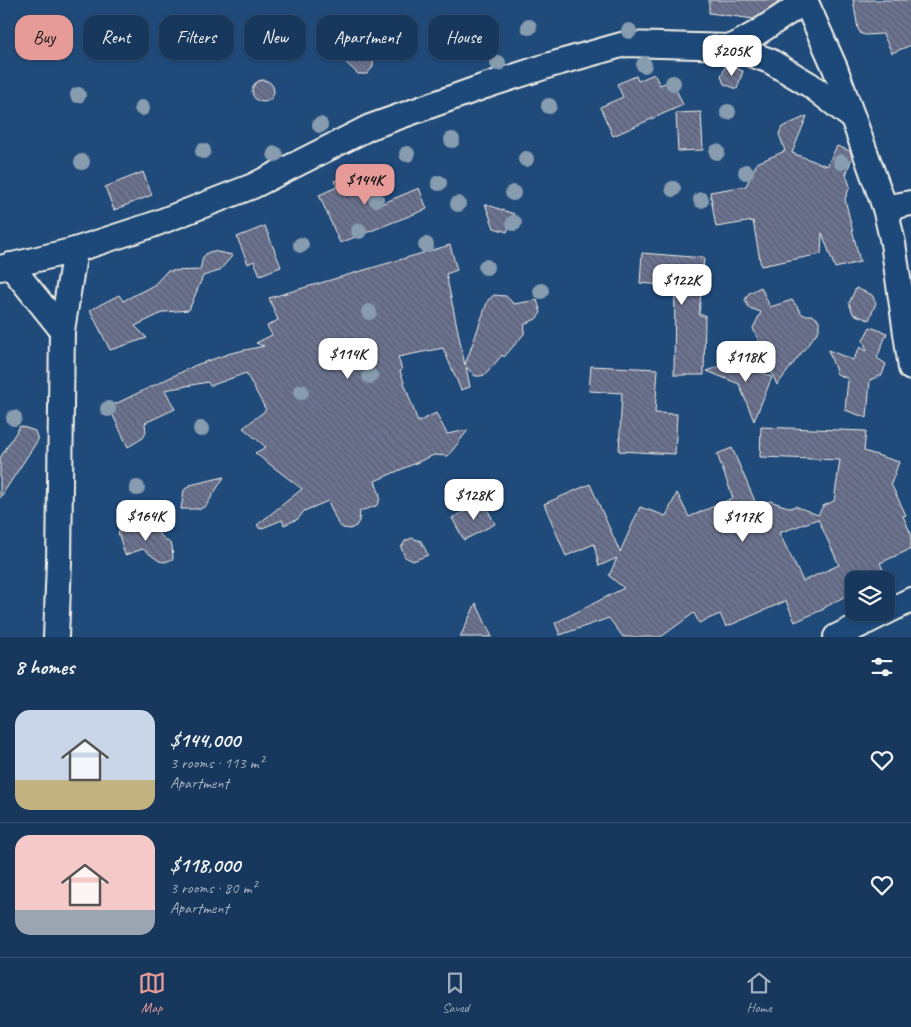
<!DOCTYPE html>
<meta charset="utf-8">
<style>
:root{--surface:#17385c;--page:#203f62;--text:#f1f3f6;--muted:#9eacbb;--line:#365272;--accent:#e69b98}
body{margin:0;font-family:Caveat,sans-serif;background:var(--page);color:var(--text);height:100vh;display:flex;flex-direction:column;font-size:19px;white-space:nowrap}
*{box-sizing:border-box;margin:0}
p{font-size:16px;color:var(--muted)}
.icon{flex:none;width:28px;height:28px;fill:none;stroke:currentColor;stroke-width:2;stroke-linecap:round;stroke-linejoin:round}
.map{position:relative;height:637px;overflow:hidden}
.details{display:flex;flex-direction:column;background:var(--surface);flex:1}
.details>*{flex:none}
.hud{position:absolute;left:15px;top:15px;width:500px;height:45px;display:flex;gap:10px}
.buttons{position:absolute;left:845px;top:571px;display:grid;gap:10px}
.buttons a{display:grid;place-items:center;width:50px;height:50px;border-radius:10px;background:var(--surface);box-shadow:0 1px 4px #0004,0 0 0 1px var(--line);font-size:25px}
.price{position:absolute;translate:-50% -42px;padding:0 11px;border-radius:10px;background:#fff;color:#222;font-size:16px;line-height:32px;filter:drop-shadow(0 1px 2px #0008)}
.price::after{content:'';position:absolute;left:50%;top:30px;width:15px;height:11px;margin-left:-8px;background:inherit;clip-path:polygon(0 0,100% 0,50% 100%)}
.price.selected{background:var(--accent);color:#111}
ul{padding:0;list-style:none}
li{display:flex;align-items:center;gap:15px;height:125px;padding:0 15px}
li+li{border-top:1px solid var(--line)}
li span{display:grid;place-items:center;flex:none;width:140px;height:100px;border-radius:15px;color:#555}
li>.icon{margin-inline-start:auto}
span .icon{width:60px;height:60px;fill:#fffc;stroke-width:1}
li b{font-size:21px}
h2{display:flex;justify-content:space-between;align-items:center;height:60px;padding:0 15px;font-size:21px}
.chip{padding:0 18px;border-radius:15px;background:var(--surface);box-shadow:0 1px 4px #0004,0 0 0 1px var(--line);font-size:18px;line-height:45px}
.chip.selected{background:var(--accent);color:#111}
.menu{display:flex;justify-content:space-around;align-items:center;height:70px;border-top:1px solid var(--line);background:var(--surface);font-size:14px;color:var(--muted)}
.menu a{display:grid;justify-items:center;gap:2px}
.menu .selected{color:var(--accent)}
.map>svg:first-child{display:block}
</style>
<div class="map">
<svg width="911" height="637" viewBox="0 0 911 637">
<defs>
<pattern id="building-back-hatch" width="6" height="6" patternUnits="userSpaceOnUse" patternTransform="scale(1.25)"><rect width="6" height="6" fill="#6c7391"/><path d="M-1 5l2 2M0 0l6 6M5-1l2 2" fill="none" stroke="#5a5e6c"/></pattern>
</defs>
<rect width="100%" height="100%" fill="#1f4a7a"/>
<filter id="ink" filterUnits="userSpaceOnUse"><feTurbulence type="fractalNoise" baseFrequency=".02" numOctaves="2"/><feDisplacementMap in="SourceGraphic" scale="10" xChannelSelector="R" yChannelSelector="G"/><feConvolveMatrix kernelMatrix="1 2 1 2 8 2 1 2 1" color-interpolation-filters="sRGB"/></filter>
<g filter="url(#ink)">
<g fill="url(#building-back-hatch)" stroke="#f4f1e8" fill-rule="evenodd">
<polygon points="709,0 782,0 754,19 709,13"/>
<polygon points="853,0 911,0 911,45 892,53 883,34 866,35 861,34 858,29"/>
<polygon points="278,31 287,31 297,41 287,52 279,52 272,46 272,37"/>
<polygon points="336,53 367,53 373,59 373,67 367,74 358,74"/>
<polygon points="726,65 743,71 737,89 724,84 721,76"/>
<polygon points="654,74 660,85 672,80 683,105 613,136 600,107 623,97 617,84 636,76 638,81"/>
<circle cx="263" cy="91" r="11"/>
<polygon points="701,112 703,150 678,151 676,113"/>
<polygon points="807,116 792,153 827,166 837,146 850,151 852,157 846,175 850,186 845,199 860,262 835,268 822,233 821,254 761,266 753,221 716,227 710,192 746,186 757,163 785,151 779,134 782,127"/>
<polygon points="364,167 381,204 419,188 427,209 340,243 319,195 337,187 334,181"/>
<polygon points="143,172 152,195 114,210 105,187"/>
<polygon points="485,204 514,214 507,232 494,228"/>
<polygon points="265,226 281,267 260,275 254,261 248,264 237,237"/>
<polygon points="450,245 457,270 446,274 465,365 488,300 494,295 506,296 514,304 537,300 541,313 536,319 525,324 524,334 504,357 502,355 486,374 481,376 475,376 466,367 470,387 461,390 443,348 398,357 402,370 400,371 418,422 436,413 447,434 468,430 448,456 434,455 375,481 380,496 379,502 376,506 360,511 359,521 356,526 350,529 343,528 338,524 328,501 304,511 298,519 284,525 282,520 260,529 257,525 302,489 255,453 266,447 243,428 266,410 246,373 210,386 208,382 165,390 175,409 145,423 146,433 143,438 128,447 109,407 196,365 231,353 264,346 256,343 272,335 267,326 278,320 269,298"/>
<polygon points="212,251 233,255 219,271 203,276 189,310 164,312 135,326 147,338 110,350 90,310 119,295 123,301 154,285 167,271 200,270 203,257 207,253"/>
<polygon points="642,253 704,258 699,315 705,315 704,375 674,375 675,286 640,283"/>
<polygon points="761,287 770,307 792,300 803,315 812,315 819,320 819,330 777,385 753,328 761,312 749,308 745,300 749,293"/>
<polygon points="856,288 872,295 876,303 869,320 853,314 849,303"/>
<polygon points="870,327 887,333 877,358 886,364 882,375 870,380 867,418 845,410 848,379 837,374 828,350 853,360 860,347 867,351 863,340"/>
<polygon points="732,361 772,377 754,421 739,384 707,371"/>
<polygon points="591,366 658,369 655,413 677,414 675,454 619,451 622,393 589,391"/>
<polygon points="20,426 35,431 38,440 0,498 0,458"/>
<path d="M761,427L866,431L864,451L899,462L891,484L906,515L903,516L911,534V549L880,563L884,572L866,580H854V591L824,608V609L795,622L786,601L726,627L720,614L699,623L694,613L661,637H623L609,618L560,635L555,623L624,588L609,576L617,558L599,566L594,544L566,556L544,504L590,484L620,552L640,507L666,516L677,493L689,517L733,498L717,454L732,448L757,506L770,501L791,508L795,506L818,515L823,506L834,501L840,460L760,457ZM818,519L839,565L803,581L779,533Z"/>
<polygon points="224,477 206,506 200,509 181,509 184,490 190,485"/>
<polygon points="483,501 495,524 464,540 452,518"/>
<polygon points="146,523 172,545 173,559 165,562 159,561 143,549 125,555 118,532"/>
<polygon points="412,538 421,541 428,555 413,561 405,557 401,548 405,541"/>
<polygon points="476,603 492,637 460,637"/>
</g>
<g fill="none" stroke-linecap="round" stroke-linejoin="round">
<g stroke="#f4f1e8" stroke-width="28">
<g id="minor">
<polyline points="805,0 835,68 853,118"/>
<polyline points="732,47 770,61 810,85 853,118 885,208 893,243 911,368"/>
<polyline points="885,208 911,203"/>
<polyline points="10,265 62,330"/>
<polyline points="0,268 75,250 152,225 253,186 370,127 485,86 550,65 625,44 732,47 757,33 795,8 804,0"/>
<polyline points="886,612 911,600"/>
<polyline points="56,637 59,562 62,330 75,250"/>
<polyline points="836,637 886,612"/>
</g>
</g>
<use href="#minor" stroke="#1f4a7a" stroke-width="24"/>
</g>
<g fill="#879cae">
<circle cx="529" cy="27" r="8"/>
<circle cx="629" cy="31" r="8"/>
<circle cx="96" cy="36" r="8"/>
<circle cx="214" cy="43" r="8"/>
<circle cx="380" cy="43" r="8"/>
<circle cx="66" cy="45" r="8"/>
<circle cx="498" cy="63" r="8"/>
<circle cx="644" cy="65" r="8"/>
<circle cx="673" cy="83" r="8"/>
<circle cx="78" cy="95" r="8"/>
<circle cx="549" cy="106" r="8"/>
<circle cx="142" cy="108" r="8"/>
<circle cx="728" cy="112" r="8"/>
<circle cx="320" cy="125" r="8"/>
<circle cx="452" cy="140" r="8"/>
<circle cx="203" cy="151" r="8"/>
<circle cx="717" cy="152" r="8"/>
<circle cx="275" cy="154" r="8"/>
<circle cx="407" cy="154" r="8"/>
<circle cx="526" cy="159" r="8"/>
<circle cx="82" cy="162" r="8"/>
<circle cx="841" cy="162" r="8"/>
<circle cx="746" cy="172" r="8"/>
<circle cx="439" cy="183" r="8"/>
<circle cx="673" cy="189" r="8"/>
<circle cx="513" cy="193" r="8"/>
<circle cx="376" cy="199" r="8"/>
<circle cx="701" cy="200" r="8"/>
<circle cx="458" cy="204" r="8"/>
<circle cx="514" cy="223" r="8"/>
<circle cx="359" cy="231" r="8"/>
<circle cx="301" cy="245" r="8"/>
<circle cx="426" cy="245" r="8"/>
<circle cx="486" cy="267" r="8"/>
<circle cx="541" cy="291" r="8"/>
<circle cx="369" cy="312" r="8"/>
<circle cx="370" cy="376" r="8"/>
<circle cx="301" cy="392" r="8"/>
<circle cx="108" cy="409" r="8"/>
<circle cx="14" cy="418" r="8"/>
<circle cx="201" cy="429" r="8"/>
<circle cx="137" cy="488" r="8"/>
</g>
</g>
</svg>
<div class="buttons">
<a><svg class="icon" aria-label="layers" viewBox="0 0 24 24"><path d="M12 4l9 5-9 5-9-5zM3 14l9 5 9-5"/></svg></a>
</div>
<b class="price" style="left:732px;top:77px">$205K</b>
<b class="price selected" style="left:365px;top:206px">$144K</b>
<b class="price" style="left:682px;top:306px">$122K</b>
<b class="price" style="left:348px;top:380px">$114K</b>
<b class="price" style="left:746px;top:383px">$118K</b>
<b class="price" style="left:474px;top:521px">$128K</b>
<b class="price" style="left:146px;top:542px">$164K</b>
<b class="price" style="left:743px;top:543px">$117K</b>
<div class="hud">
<a class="chip selected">Buy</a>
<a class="chip">Rent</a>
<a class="chip">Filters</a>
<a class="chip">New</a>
<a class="chip">Apartment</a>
<a class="chip">House</a>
</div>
</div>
<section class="details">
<h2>8 homes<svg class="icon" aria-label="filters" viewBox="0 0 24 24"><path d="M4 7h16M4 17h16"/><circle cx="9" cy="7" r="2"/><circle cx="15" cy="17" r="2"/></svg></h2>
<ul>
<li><span style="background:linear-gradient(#c9d6e8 70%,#c2b280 0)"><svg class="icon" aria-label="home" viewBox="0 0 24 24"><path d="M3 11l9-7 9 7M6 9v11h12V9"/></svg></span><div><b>$144,000</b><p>3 rooms · 113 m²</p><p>Apartment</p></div><svg class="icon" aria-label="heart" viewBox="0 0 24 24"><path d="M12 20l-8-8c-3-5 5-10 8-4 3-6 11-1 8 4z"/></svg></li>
<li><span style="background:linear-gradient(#f6c9c9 75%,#9aa5b1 0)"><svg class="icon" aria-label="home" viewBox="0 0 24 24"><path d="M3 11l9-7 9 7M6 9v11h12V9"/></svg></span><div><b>$118,000</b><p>3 rooms · 80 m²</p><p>Apartment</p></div><svg class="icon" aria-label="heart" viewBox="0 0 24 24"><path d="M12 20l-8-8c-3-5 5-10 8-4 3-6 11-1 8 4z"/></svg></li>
</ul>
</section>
<nav class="menu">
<a class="selected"><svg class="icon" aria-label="map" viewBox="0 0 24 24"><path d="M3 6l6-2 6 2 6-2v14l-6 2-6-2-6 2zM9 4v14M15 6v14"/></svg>Map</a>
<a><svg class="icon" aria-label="saved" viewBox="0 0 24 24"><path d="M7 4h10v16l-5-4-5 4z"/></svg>Saved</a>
<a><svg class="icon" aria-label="home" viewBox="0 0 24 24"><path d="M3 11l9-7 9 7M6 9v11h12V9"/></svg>Home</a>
</nav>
